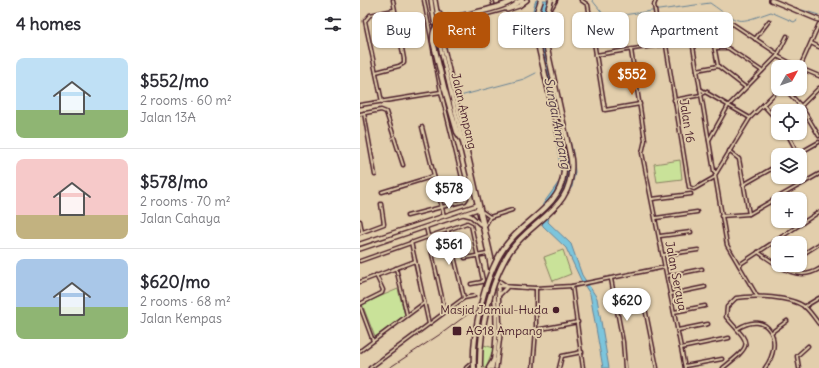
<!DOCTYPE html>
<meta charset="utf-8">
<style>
:root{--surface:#fff;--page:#f2f2f3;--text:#2b2b33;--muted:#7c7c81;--line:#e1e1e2;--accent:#b45309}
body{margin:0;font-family:Delius,sans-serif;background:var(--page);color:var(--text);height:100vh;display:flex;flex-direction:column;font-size:15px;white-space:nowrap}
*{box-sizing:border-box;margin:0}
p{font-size:13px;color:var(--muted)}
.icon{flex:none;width:22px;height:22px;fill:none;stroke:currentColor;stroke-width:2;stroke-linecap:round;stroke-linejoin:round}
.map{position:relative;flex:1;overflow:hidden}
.sheet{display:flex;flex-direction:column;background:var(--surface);width:360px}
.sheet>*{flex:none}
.hud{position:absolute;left:12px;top:12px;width:380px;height:36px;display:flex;gap:8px}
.needle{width:26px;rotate:50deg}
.controls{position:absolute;left:411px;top:60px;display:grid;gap:8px}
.controls a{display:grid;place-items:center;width:36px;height:36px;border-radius:8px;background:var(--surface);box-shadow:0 1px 3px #0004;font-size:20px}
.price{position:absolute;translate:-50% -34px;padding:0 9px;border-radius:14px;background:#fff;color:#222;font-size:13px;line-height:26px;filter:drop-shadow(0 1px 2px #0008)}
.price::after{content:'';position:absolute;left:50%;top:24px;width:12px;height:9px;margin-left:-6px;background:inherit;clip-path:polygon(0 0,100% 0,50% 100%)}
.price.selected{background:var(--accent);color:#fff}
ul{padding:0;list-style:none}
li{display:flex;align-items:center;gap:12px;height:100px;padding:0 16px}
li+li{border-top:1px solid var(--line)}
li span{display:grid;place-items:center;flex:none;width:112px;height:80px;border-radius:8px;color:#555}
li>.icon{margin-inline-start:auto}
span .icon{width:48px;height:48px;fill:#fffc;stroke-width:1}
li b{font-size:17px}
h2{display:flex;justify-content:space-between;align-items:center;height:48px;padding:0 16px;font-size:17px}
.pill{padding:0 14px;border-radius:8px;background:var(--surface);box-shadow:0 1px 3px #0004;font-size:14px;line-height:36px}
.pill.selected{background:var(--accent);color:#fff}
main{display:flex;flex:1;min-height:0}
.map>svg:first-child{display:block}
</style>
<main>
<section class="sheet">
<h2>4 homes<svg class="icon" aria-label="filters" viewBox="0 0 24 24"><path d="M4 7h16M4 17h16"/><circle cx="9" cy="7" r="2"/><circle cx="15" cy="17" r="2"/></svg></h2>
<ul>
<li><span style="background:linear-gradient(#bfe0f5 65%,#8fb573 0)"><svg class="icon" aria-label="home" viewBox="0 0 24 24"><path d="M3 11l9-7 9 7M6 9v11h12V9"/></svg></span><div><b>$552/mo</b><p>2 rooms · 60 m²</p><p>Jalan 13A</p></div></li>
<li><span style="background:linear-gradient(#f6c9c9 70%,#c2b280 0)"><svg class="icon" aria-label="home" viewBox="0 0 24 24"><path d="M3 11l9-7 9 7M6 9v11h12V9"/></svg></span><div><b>$578/mo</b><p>2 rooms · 70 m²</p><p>Jalan Cahaya</p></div></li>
<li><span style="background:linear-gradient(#a9c7e8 60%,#8fb573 0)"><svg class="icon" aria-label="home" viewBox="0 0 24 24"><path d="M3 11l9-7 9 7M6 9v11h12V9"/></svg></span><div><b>$620/mo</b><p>2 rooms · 68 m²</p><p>Jalan Kempas</p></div></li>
</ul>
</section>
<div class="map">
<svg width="459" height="368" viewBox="0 0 459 368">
<rect width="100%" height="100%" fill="#e2ceac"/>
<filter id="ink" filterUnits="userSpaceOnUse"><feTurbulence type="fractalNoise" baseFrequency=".025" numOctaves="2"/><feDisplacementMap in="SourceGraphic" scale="8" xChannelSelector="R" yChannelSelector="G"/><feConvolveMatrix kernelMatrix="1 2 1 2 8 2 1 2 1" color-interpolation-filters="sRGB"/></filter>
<g filter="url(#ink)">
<g fill="#c9e299" stroke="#8a8062">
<polygon points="320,160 322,179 297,182 294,164"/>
<polygon points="203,250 211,274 193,281 184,257"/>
<polygon points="38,289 45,315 15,337 2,304"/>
<polygon points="117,343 134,348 126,368 109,368 116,362"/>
</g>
<path fill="#7cc5dc" stroke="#688395" d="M176,0H190L184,23L187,46L213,153L215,172L212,187L189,217L188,222L211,244L222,275L237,298L249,368H243L230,294L221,280L206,248L183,226L180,216L183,204L201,179V172C196,140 193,108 186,77C180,50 165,28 176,0Z"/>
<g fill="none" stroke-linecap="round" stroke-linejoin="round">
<g stroke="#688395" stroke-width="1">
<path d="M232,0L244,15L248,17L350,3C381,25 376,24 411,12L434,22L437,20"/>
<polyline points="442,10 459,15"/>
<polyline points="100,96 164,79 176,73"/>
</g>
<g stroke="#4a1f2b" stroke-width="5">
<g id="street">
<polyline points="132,0 134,7"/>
<polyline points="221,0 228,5 245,110 280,104"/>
<polyline points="296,0 294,5 301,45"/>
<polyline points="329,23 354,171 356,173"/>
<polyline points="351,26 373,24 418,54"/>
<polyline points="395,39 409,21"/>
<polyline points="451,43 459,47"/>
<polyline points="355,48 368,48 402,71"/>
<polyline points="271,50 285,140 282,153 325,368"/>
<polyline points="236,55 305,44"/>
<polyline points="417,56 438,67"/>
<polyline points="440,67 459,24"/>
<polyline points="440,68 459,76"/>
<polyline points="337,70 358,66 385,87"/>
<polyline points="16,72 39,66 44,63 44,59 33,0"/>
<polyline points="340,89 390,118"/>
<polyline points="425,89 441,106 459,136"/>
<polyline points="314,100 341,95 347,91"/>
<polyline points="22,102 5,21 10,15 34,10"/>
<polyline points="0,105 81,92"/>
<polyline points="403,105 418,121"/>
<polyline points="441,106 459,88"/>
<polyline points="4,113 15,175"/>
<polyline points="0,114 21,110 26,112 43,165"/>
<polyline points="62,127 84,216"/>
<polyline points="427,133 438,154"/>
<polyline points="349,140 368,106 417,56 427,36"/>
<polyline points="369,151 379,159 389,214"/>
<polyline points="436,155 459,142"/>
<polyline points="355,177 334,189 329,187 303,27 349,19 358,66"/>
<polyline points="383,185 418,165"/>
<polyline points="22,192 74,176"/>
<polyline points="292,199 331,194"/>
<polyline points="123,212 130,217 152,210"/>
<polyline points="47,216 105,201 107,198 81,92 64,0"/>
<polyline points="361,216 389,214 459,174"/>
<polyline points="296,218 337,212"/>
<polyline points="0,221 2,232"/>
<polyline points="125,226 130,217"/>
<polyline points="66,227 85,311"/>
<polyline points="88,231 104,298"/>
<polyline points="0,233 24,224 21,204"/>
<polyline points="300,236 331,232"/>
<polyline points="51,242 69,324"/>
<path d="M398,252C416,264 437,283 459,269"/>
<polyline points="303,255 338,250"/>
<polyline points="440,256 459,244"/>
<polyline points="105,258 127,254"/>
<polyline points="0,261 107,223 111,225 123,280 122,282 111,284"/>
<polyline points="379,265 459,212"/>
<polyline points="36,268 47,315"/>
<polyline points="307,276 342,269"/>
<polyline points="251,279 263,342 265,368"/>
<polyline points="0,282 55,261"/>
<polyline points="138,286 167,288"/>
<polyline points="139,286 176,288 212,286 305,267"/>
<polyline points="212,286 223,368"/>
<polyline points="311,294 345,287"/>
<polyline points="397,296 367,245 355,175 390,118 419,89"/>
<polyline points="0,304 22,293 23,290 16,275"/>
<polyline points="256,305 284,303 297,368"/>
<polyline points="0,306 13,341"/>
<polyline points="444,307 459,298"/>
<polyline points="314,312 345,306"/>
<path d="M377,329C408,309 425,341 405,368"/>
<polyline points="176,330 218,322"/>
<polyline points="318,330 348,324"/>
<polyline points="412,332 427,321"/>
<polyline points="321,348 369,338"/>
<polyline points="0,351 64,303"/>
<polyline points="325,366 362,359"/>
<polyline points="10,368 104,298 114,296"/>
<polyline points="106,368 113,362"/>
<polyline points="173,368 176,330 176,288"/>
<polyline points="199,368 202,356 222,352"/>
<path d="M363,368C394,343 391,345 366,317L367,307L376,298C394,295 430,296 445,307C450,311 455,319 459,324"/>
<polyline points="439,368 437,356 448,346"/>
</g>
</g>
<g stroke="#4a1f2b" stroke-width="6">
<g id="secondary">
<path d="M71,0L74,21C86,72 98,123 110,174C124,233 145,309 132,368"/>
<polyline points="75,0 81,35 138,286 140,335 136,368"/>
<polyline points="411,0 459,20"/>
<polyline points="147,10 159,6 167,0"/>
<polyline points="78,12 83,18 93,16"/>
<polyline points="103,214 111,216 120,224"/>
<polyline points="0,244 117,205"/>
<polyline points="0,249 118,209"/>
<polyline points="131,270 135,282"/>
<polyline points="137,280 146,286"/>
<polyline points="139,295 146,288"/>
</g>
</g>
<g stroke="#4a1f2b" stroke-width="7">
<g id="highway">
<polyline points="188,12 195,0"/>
<polyline points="81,35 86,24 149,7 162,0"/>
<polyline points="84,87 97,132 101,138"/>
<polyline points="129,368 134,360"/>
</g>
</g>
<use href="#street" stroke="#e2ceac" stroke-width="2"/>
<use href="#secondary" stroke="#e2ceac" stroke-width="3"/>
<use href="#highway" stroke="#e2ceac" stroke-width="4"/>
<polyline stroke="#4a1f2b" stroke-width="1" points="29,368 85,331 112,311"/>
<g stroke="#4a1f2b" stroke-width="7" stroke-linecap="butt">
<g id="highway-bridge">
<path d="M84,87L73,41C73,35 73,31 77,26C89,14 134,13 153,0"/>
<path d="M114,368C112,333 124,277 144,248C168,213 212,206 203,153L175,31L176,15L181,0"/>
<path d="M120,368C119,332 130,281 150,251C174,217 216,209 211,159L184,35V23L191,0"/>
</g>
</g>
<use href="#highway-bridge" stroke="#e2ceac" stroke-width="4"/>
</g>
</g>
<g fill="#4a1f2b" stroke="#e2ceac" stroke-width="1.5">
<circle cx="196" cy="310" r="4"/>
<rect x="92" y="326" width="10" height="10" rx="2"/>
</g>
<g text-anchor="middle" stroke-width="3.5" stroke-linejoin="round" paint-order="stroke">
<g font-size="12" fill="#4a1f2b" stroke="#e2ceac">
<text transform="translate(104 111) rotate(77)" y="4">Jalan Ampang</text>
<text transform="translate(327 121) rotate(81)" y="4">Jalan 16</text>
<text transform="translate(316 276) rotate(79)" y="4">Jalan Seraya</text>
</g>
<g font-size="12" fill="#4a1f2b" stroke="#e2ceac" text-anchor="end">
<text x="188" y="314">Masjid Jamiul-Huda</text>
<text x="106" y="335" text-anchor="start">AG18 Ampang</text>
</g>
<g font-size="13" font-style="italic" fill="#523846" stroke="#e2ceac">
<text transform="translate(198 123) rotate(79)" y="5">Sungai Ampang</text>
</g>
</g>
</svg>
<div class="controls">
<a><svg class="needle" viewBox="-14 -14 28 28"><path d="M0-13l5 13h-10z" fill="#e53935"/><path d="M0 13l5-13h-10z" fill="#7c7c81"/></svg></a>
<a><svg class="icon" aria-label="locate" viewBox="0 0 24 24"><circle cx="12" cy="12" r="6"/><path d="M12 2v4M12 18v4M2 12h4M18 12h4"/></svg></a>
<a><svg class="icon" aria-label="layers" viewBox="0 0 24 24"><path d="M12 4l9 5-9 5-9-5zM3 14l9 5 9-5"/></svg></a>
<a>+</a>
<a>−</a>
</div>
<b class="price selected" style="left:272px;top:96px">$552</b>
<b class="price" style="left:89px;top:210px">$578</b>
<b class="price" style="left:89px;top:266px">$561</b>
<b class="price" style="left:267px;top:322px">$620</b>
<div class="hud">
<a class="pill">Buy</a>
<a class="pill selected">Rent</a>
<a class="pill">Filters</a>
<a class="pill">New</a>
<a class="pill">Apartment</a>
</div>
</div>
</main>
